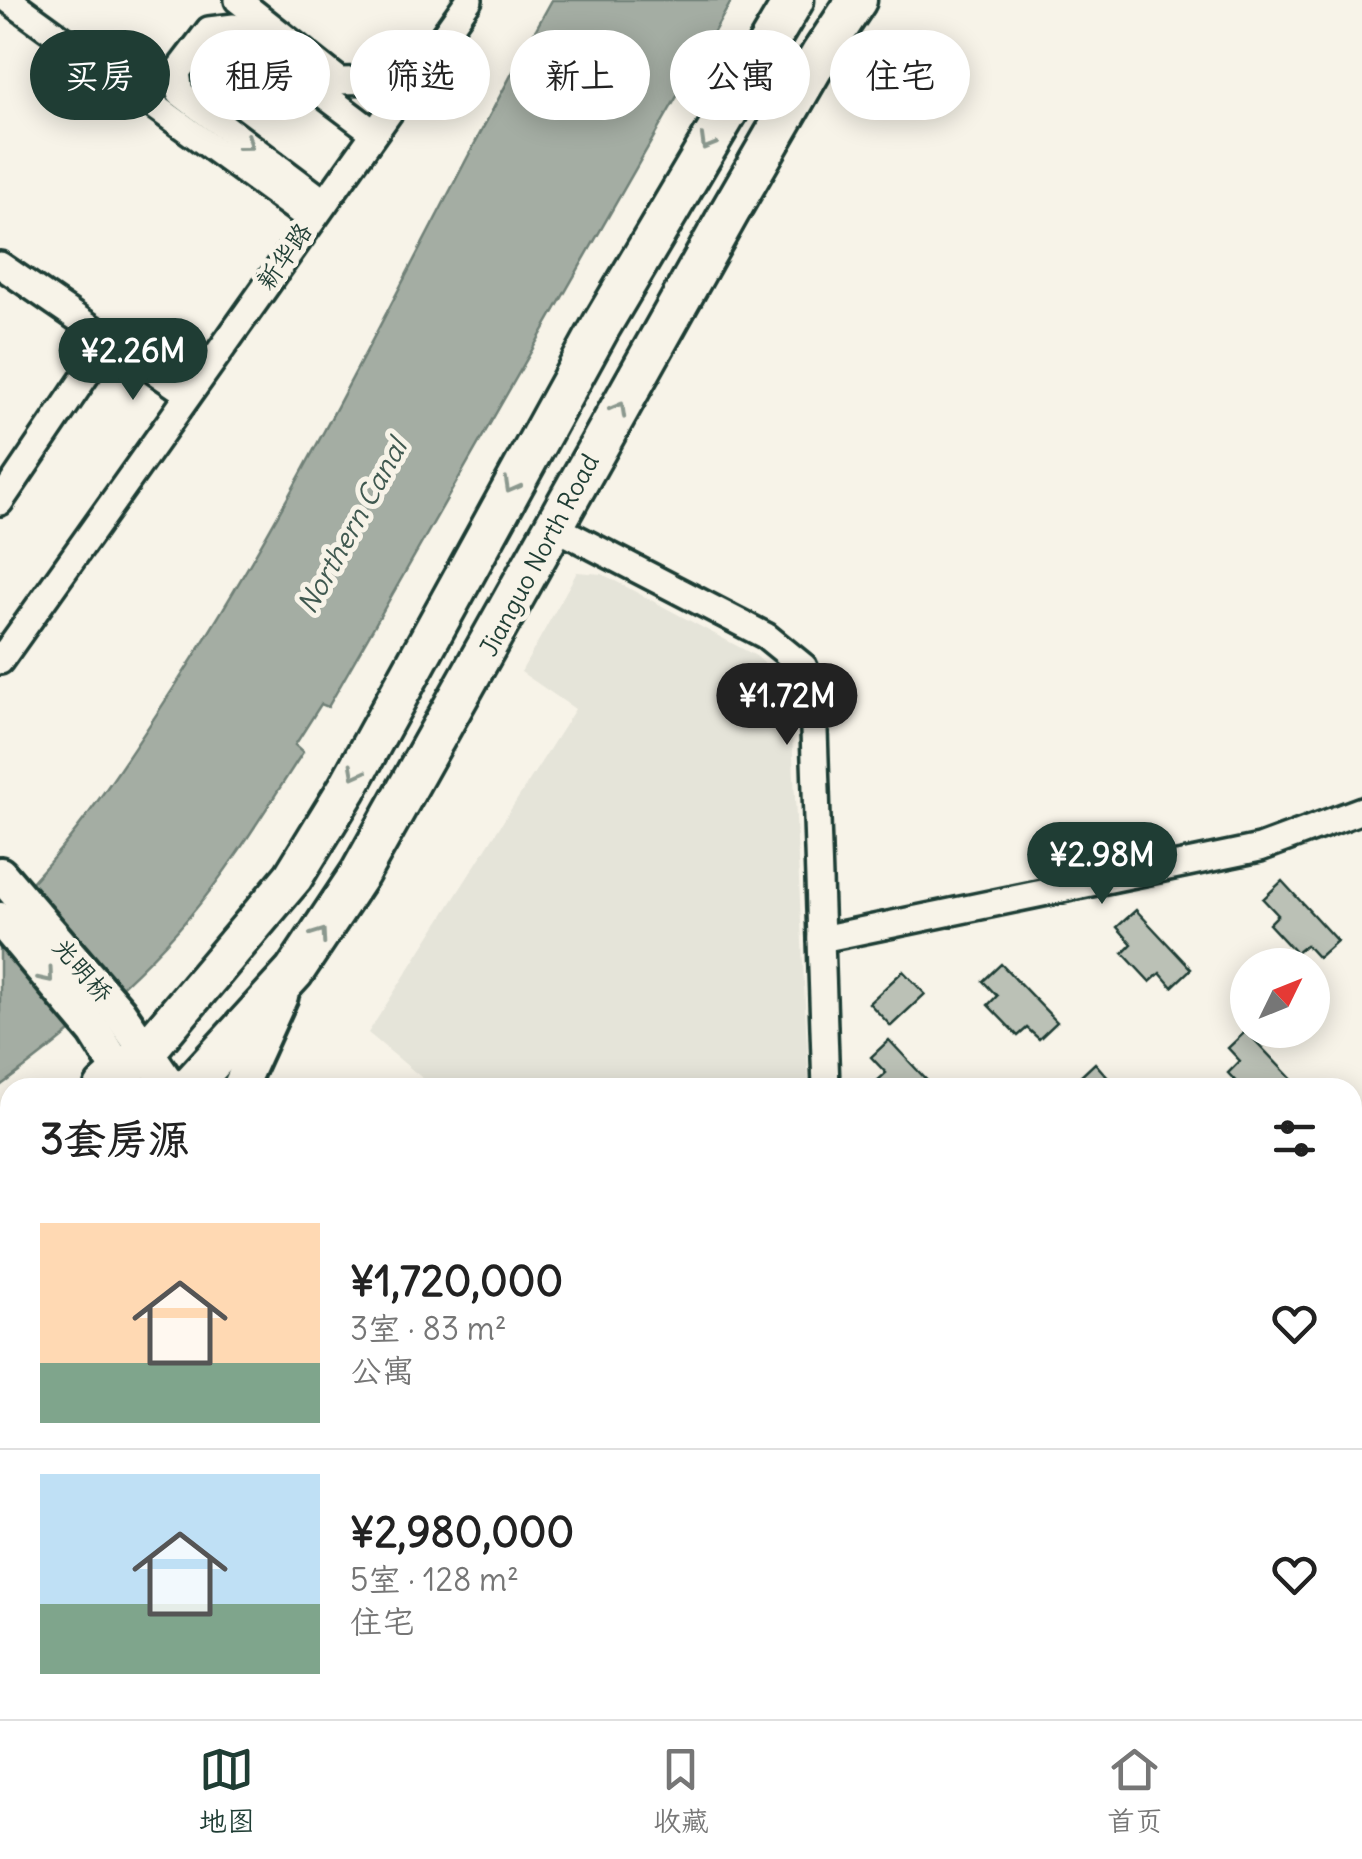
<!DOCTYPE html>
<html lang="zh">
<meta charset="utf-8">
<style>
:root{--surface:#fff;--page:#f2f2f2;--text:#222;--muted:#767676;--line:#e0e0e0;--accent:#1f3d34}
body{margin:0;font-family:Delius,"LXGW WenKai TC",sans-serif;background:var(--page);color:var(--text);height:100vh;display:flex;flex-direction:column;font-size:38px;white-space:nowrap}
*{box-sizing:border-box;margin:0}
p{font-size:32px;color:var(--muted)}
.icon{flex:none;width:55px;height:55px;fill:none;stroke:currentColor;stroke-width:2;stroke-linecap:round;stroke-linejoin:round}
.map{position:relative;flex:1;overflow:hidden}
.panel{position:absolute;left:0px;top:1078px;width:1362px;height:642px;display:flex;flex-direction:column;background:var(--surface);border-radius:30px 30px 0 0;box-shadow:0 5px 25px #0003}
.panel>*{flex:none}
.banner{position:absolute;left:30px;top:30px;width:1302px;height:90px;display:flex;gap:20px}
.needle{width:65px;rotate:47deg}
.fabs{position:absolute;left:1230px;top:948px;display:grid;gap:20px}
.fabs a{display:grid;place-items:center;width:100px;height:100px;border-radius:50%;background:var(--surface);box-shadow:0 5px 25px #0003;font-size:50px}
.price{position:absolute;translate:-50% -85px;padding:0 22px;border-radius:35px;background:var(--accent);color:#fff;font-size:32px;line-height:65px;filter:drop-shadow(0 2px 5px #0008)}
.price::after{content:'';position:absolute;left:50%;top:60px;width:30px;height:22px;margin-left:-15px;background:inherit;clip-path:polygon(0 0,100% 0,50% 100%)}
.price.on{background:#222;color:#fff}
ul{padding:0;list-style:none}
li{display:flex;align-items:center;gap:30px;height:250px;padding:0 40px}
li+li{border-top:2px solid var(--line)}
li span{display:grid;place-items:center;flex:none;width:280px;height:200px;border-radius:0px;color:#555}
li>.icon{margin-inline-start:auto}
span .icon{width:120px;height:120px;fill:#fffc;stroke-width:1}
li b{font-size:42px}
h2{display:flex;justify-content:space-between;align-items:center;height:120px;padding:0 40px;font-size:42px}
.tag{padding:0 35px;border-radius:45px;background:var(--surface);box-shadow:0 5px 25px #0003;font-size:35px;line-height:90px}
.tag.on{background:var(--accent);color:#fff}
.dock{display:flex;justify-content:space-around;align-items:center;height:140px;border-top:2px solid var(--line);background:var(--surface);font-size:28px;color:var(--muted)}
.dock a{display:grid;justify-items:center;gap:5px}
.dock .on{color:var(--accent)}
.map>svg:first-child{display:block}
</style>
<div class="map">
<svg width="1362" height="1719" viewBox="0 0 1362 1719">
<rect width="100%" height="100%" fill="#f7f3e8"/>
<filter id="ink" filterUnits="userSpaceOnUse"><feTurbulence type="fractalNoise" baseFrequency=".01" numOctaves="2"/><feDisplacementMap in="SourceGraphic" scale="20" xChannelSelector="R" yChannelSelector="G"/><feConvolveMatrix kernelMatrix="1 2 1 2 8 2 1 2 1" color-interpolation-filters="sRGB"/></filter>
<g filter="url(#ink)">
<polygon fill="#e5e4d9" points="577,572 602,574 756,656 784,680 790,694 809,1087 433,1087 368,1033 575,709 521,672"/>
<polygon fill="#d3d5ca" stroke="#79897f" stroke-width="2.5" points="10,1294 10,1654 0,1651 0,1299"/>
<path fill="#a4ada3" stroke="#6f8077" stroke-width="2.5" d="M552,0H732L328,707L321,704L295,745L303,752C267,807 232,866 189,917C134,982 69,1036 0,1086V914C72,847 122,767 175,686C317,467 425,228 552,0Z"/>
<g fill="#bbc1b6" stroke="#1f3d34" stroke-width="2.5">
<polygon points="1282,881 1337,941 1318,958 1306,945 1296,953 1269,924 1278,915 1263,899"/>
<polygon points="1136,910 1191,969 1172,987 1160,973 1150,982 1123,953 1132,944 1117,927"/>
<polygon points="1001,964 1057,1022 1039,1039 1027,1028 1018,1036 988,1005 997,996 983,981"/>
<polygon points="903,971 925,994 891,1026 869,1003"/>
<polygon points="1246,1031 1300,1088 1242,1088 1228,1073 1240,1061 1228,1048"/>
<polygon points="889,1040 934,1088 883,1088 877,1081 886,1073 871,1057"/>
<polygon points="1095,1063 1117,1088 1083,1088 1077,1080"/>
<polygon points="1362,1298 1362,1350 1352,1316 1352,1300"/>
</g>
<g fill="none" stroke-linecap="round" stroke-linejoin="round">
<g stroke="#1f3d34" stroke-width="32">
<g id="minor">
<polyline points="9,0 310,219"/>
<polyline points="238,0 340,81 382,80 401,94"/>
<polyline points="323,201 180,93 177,72 209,30 234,27 373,132"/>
<polyline points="0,265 188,394"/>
<polyline points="0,502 109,341"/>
<polyline points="553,526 766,636 804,667 813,700 826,1088"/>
<polyline points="0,661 469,0"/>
<polyline points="821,939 1260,848 1362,810"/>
<polyline points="0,1583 10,1584"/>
<polyline points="0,1660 10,1663"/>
<polyline points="140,1710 182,1719"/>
<polyline points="175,1710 224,1719"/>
</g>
</g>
<g stroke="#1f3d34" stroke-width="40">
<g id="major">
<polyline points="0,874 119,1012 171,1088"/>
<polyline points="0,919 95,1032 130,1088"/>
<polyline points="239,1088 281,996"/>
<polyline points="1352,1580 1362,1577"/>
<polyline points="1352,1617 1362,1614"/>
<polyline points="474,1710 478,1719"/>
<polyline points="515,1710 520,1719"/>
<polyline points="820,1719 862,1710"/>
<polyline points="957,1719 994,1710"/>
</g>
</g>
<g stroke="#1f3d34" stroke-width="45">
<g id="highway">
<polyline points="104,1088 148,1049 293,877 347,789 601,326 794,0"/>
<polyline points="188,1088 294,972 360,873 729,213 821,54 857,0"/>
<polyline points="0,1167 10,1160"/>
<polyline points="0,1245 10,1238"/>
</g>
</g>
<use href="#minor" stroke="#f7f3e8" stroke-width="25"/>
<use href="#major" stroke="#f7f3e8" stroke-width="32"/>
<use href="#highway" stroke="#f7f3e8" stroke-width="38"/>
</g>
<defs><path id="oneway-chevron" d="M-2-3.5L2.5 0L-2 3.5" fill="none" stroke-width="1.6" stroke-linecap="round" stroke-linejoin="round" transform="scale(2.5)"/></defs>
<g stroke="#8b988e">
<use href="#oneway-chevron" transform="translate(707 143) rotate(120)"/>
<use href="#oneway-chevron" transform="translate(247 144) rotate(37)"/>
<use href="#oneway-chevron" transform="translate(619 409) rotate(-61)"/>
<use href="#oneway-chevron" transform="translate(511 486) rotate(119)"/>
<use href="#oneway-chevron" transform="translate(356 772) rotate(118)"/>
<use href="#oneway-chevron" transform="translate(320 935) rotate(-55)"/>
<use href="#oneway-chevron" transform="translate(47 976) rotate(50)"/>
</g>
</g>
<g text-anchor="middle" stroke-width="10" stroke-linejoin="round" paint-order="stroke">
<g font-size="25" fill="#1f3d34" stroke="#f7f3e8">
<text transform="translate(284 256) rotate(-55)" y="9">新华路</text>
<text transform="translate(539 555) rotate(-62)" y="9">Jianguo North Road</text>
<text transform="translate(83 970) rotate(49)" y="9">光明桥</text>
</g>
<g font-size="28" font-style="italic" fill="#405950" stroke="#f7f3e8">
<text transform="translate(352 526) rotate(-61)" y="10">Northern Canal</text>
</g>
</g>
</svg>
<div class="fabs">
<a><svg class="needle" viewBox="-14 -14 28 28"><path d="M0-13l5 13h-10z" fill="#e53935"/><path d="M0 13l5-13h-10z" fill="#767676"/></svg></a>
</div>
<b class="price" style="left:133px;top:403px">¥2.26M</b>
<b class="price on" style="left:787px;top:748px">¥1.72M</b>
<b class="price" style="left:1102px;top:907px">¥2.98M</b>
<div class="banner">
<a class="tag on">买房</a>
<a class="tag">租房</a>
<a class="tag">筛选</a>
<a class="tag">新上</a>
<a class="tag">公寓</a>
<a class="tag">住宅</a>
</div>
<section class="panel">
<h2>3套房源<svg class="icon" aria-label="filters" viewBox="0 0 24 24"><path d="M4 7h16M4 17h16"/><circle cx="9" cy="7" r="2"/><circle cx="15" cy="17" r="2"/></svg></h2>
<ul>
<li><span style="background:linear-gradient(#ffd9b3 70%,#7fa58c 0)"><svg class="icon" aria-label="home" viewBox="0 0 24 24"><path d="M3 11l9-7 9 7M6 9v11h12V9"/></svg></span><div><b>¥1,720,000</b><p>3室 · 83 m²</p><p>公寓</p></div><svg class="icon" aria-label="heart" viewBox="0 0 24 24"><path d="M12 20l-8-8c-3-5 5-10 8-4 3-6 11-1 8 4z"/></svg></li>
<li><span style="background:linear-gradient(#bfe0f5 65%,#7fa58c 0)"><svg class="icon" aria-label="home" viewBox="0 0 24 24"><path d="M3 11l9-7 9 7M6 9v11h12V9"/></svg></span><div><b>¥2,980,000</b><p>5室 · 128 m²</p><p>住宅</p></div><svg class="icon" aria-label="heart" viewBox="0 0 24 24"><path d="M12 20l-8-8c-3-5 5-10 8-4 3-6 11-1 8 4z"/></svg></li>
</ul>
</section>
</div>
<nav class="dock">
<a class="on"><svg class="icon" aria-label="map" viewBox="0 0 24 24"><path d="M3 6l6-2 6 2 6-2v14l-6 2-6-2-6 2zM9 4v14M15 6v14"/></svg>地图</a>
<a><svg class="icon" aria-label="saved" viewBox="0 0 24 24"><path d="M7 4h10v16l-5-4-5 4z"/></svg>收藏</a>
<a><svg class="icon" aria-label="home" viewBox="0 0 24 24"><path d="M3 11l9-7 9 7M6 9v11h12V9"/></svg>首页</a>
</nav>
